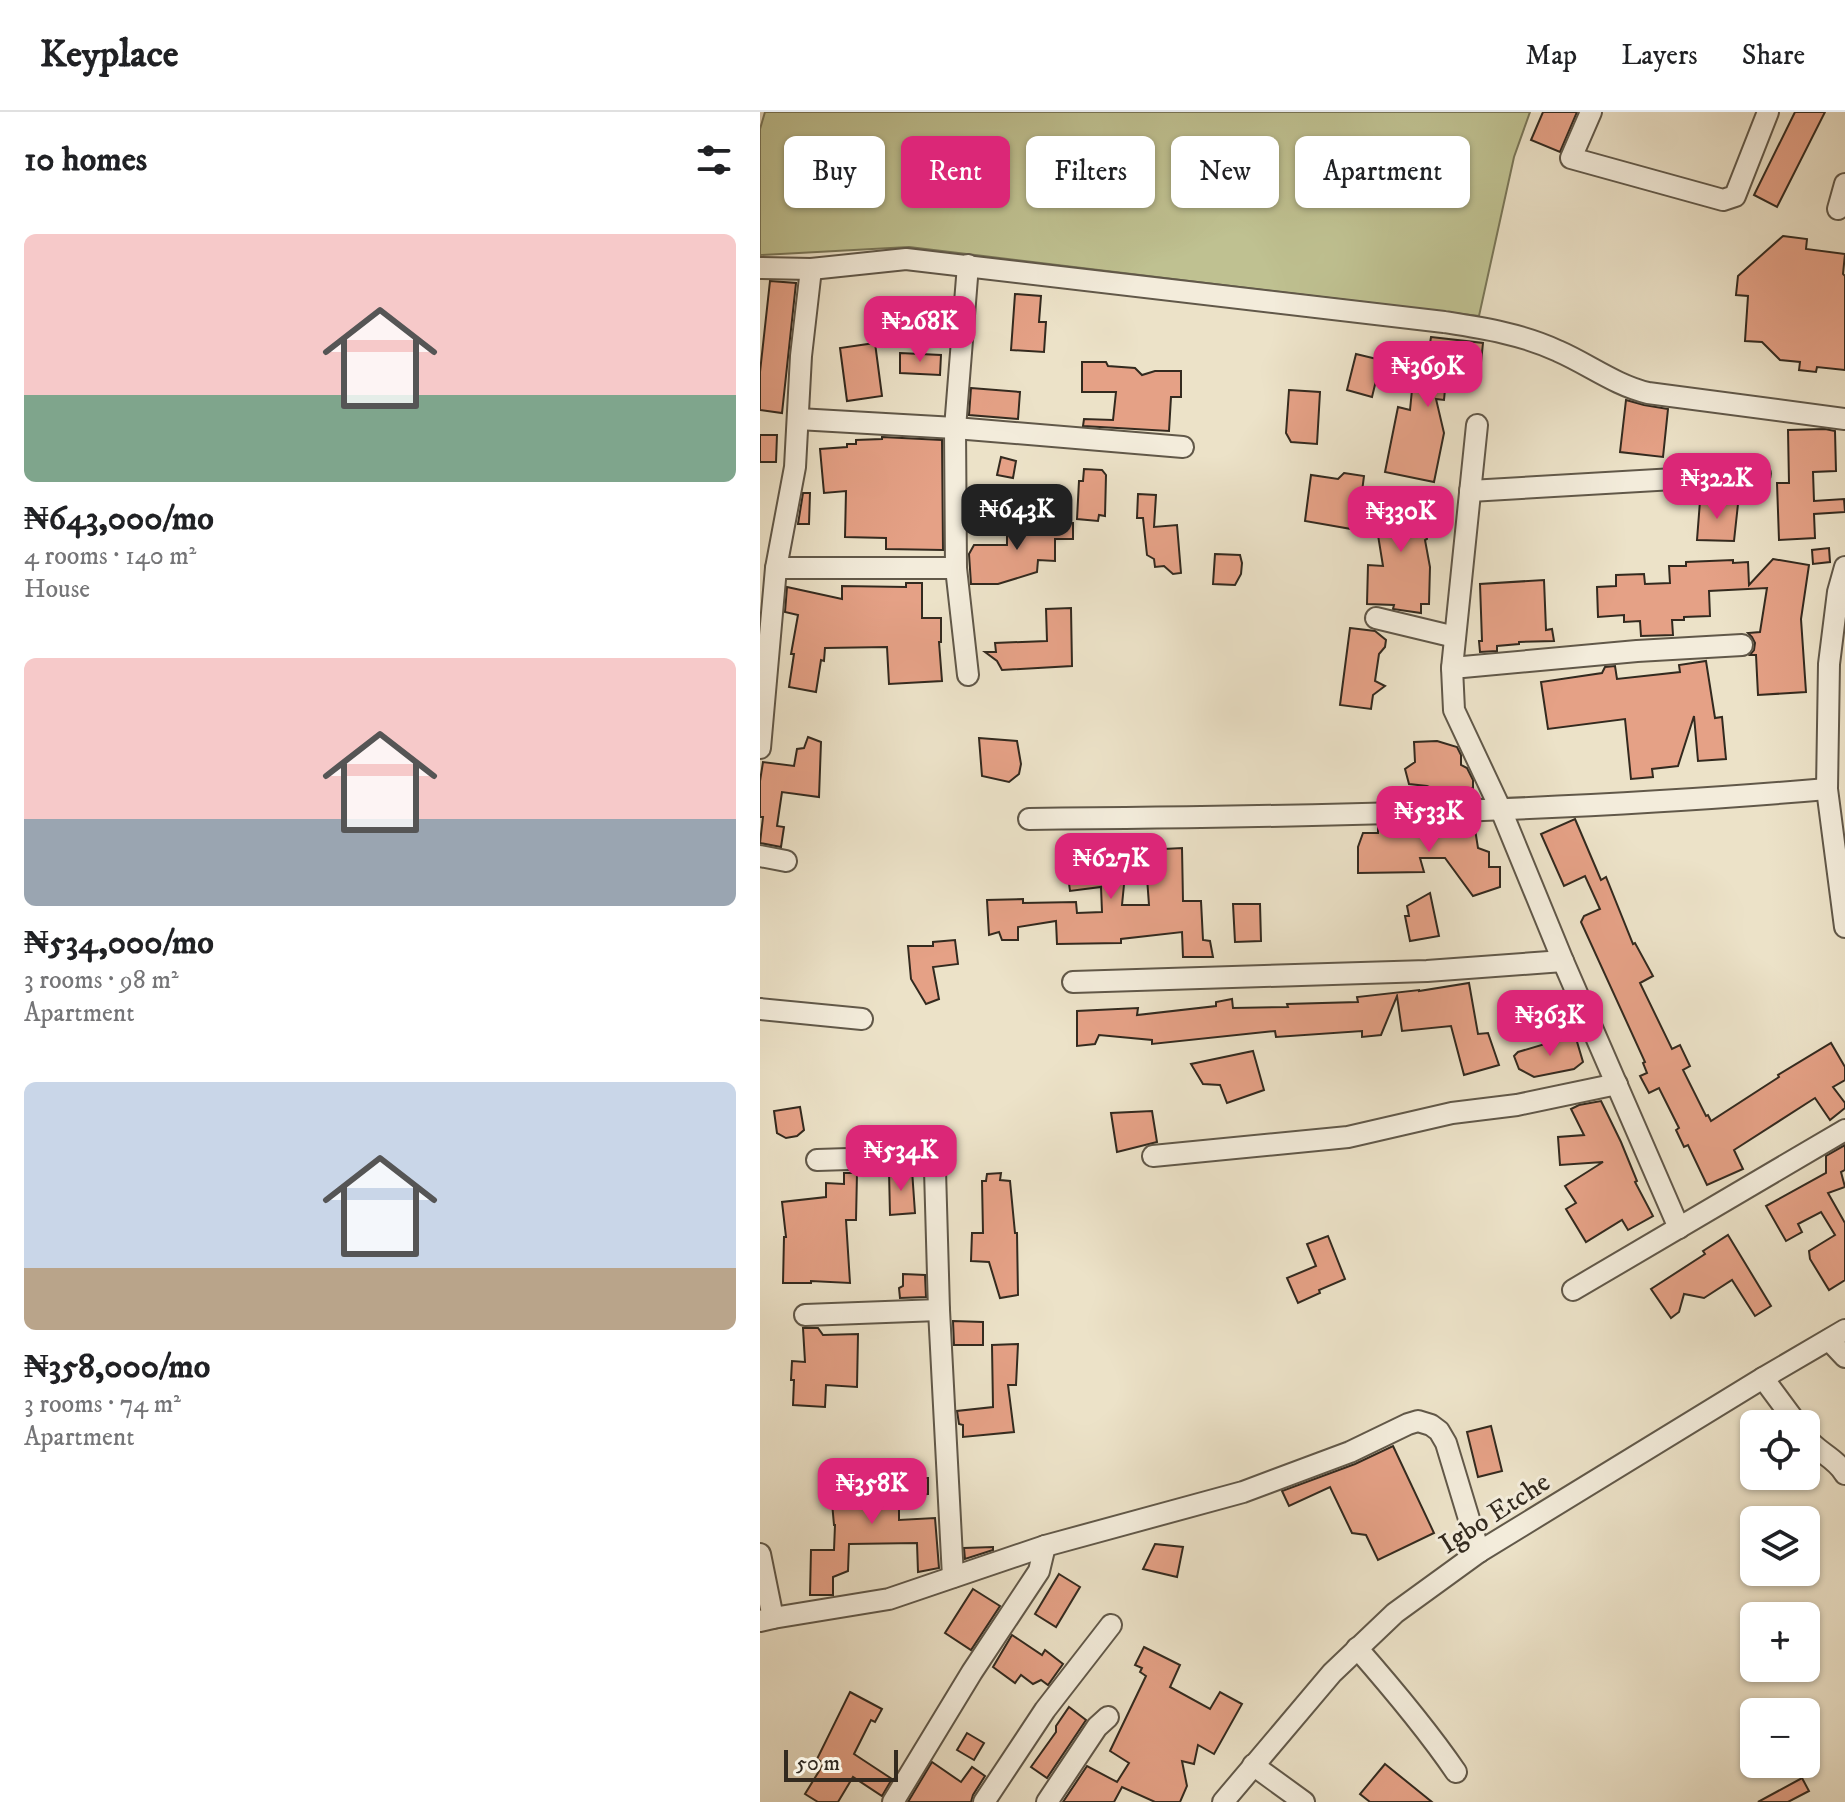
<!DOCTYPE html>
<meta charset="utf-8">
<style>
:root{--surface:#fff;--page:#f6f6f6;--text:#202124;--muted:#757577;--line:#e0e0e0;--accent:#db2777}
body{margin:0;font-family:"IM FELL DW Pica",serif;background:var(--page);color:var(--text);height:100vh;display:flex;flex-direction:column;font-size:30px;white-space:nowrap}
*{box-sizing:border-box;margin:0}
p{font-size:26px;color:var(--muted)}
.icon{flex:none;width:44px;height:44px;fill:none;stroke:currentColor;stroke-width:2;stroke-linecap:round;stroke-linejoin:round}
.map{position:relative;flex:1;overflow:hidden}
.details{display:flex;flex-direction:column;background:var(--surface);width:760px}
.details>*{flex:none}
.hud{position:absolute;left:24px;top:24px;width:760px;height:72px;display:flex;gap:16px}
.buttons{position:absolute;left:980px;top:1298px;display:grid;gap:16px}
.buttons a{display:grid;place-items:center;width:80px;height:80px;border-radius:12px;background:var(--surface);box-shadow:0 2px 6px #0004;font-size:40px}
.scale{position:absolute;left:24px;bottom:20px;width:114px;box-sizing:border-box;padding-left:8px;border:4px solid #332a1f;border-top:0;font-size:22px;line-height:28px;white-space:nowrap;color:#332a1f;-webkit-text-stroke:6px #f3ecdb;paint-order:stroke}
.price{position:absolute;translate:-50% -68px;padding:0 18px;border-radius:16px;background:var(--accent);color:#fff;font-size:26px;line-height:52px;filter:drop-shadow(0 2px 4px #0008)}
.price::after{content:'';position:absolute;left:50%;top:48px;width:24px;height:18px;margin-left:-12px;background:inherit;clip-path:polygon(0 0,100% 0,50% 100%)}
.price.active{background:#222;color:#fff}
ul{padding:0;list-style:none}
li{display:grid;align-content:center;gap:16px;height:424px;padding:0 24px}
li span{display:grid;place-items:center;height:248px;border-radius:12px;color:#555}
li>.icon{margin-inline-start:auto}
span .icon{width:144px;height:144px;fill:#fffc;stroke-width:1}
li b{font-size:34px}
h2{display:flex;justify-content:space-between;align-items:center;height:96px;padding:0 24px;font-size:34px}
.chip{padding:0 28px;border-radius:12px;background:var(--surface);box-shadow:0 2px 6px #0004;font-size:28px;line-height:72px}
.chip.active{background:var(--accent);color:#fff}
header{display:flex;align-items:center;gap:48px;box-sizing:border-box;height:112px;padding:0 40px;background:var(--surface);border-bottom:2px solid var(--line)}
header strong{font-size:38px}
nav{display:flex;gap:44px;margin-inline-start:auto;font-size:28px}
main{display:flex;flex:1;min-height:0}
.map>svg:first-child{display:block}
</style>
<header>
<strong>Keyplace</strong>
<nav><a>Map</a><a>Layers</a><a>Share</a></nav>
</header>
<main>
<section class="details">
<h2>10 homes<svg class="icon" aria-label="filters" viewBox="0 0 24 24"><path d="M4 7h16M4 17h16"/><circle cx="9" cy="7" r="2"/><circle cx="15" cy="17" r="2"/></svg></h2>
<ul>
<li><span style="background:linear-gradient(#f6c9c9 65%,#7fa58c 0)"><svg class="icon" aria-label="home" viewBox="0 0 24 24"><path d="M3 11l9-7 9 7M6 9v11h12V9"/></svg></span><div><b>₦643,000/mo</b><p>4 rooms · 140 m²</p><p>House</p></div></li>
<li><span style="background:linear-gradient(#f6c9c9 65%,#9aa5b1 0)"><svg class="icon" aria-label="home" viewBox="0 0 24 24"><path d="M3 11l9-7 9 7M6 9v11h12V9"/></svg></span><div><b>₦534,000/mo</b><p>3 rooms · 98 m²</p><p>Apartment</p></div></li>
<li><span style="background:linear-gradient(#c9d6e8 75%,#b9a48a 0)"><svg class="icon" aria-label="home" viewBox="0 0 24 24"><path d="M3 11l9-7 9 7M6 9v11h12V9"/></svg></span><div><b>₦358,000/mo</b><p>3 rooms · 74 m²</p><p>Apartment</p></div></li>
</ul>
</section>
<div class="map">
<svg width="1085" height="1690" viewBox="0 0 1085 1690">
<rect width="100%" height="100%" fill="#ece2c8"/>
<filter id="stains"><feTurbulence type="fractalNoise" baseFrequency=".0025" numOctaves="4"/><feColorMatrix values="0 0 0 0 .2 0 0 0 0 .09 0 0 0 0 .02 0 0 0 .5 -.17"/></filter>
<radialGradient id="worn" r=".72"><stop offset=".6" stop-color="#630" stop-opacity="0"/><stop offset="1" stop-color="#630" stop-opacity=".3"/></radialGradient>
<polygon fill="#bfc191" stroke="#797658" stroke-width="2" points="5,0 770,0 754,45 719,204 149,135 0,143 0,17"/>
<g fill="#e5a186" stroke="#332a1f" stroke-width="2">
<polygon points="783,0 817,0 800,40 771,28"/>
<polygon points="1035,0 1065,0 1017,95 994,83"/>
<polygon points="1023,124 1047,127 1046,137 1085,142 1083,162 1085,164 1085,258 1057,255 1056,260 1039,258 1040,250 1020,248 1002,230 985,229 988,184 976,183 978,164"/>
<polygon points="10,169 36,171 22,301 0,298 0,260"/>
<polygon points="255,182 281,184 279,210 286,210 284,240 251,238"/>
<polygon points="671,225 723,231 720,260 687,256 684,288 676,287 684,321 674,370 625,360 638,295 650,298 655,248 668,244"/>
<polygon points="115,231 122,284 87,289 80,236"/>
<polygon points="140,241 181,243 180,263 140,261"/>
<polygon points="596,242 621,248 612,285 587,278"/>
<polygon points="322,250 346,250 348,254 375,256 382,263 395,259 421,259 421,285 411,285 409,319 323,314 324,307 353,308 356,280 322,280"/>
<polygon points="211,276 260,280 258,307 209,303"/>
<polygon points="529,278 560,280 557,332 531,330 526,321"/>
<polygon points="866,288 884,293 908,297 903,345 860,340"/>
<polygon points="1065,317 1075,319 1076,359 1053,360 1054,389 1084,387 1085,400 1054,402 1055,426 1019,428 1017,371 1029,371 1028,318"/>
<polygon points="0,323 17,323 16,350 0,350"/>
<polygon points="122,325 182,328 183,438 126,437 126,426 85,425 86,379 64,381 60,337 87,335 87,332 96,332 96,328 122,327"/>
<polygon points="241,345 256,349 253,366 237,363"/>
<polygon points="324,357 342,358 346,363 345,404 339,403 338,409 317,407 319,369 323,369"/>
<polygon points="584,361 604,364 597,418 545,409 551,363 578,367"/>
<polygon points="660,378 667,427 665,428 670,455 669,492 661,492 661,501 633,497 634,493 607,492 608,453 623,454 612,386"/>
<polygon points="43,381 50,381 49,412 38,412"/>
<polygon points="378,382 396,383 394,415 417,413 421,461 413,462 404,454 395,455 394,447 387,443 383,406 377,406"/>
<polygon points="940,389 978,392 974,429 937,428"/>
<polygon points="256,407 279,408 279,412 313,411 313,427 295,427 295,449 278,448 277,460 238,472 211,472 209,442 214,433 247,433 247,411"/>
<polygon points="1069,436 1070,450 1053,452 1052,438"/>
<polygon points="455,442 480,443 482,451 481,462 475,473 453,472"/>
<polygon points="1013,447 1049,453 1041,507 1046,580 998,583 996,543 990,543 994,538 995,531 992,525 988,521 1000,520 1007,476 949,479 950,504 924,505 924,508 912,508 913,523 881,524 880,509 864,510 864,503 838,505 837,475 856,474 856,463 884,462 885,472 910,471 909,454 926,454 926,450 973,448 973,451 988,450 989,473"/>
<polygon points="784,468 786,518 792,517 794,529 759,530 759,532 737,534 737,539 720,540 719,529 722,529 720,472"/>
<polygon points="146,471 162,471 162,506 181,506 181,530 179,530 182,569 129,572 127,535 65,536 64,549 61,548 56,580 29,575 34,542 31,542 38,503 25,500 27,475 82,487 82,474 146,475"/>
<polygon points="311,496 312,554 242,558 237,549 225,540 236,540 235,531 287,529 286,497"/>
<polygon points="590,516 615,519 626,528 625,535 619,542 615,569 625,574 613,583 611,597 580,593"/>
<polygon points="946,549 955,606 962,605 966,647 938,649 934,604 918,654 892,657 893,665 871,667 865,607 788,617 781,570 842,561 845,555 855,554 857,567 920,560 919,553"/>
<polygon points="48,625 61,630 59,685 22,680 17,714 24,715 21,735 0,731 3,705 0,705 0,669 3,650 34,654 37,637 44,636"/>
<polygon points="219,626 257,629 261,652 259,662 249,670 222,664"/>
<polygon points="677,629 697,635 701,643 701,653 707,656 713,668 713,676 701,676 701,684 690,684 667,674 649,672 645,657 655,650 654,630"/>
<polygon points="815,707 841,768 846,765 873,832 875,831 893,864 880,871 912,937 920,933 930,954 923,958 946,1004 948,1003 951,1009 1019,965 1018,963 1071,931 1085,955 1085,968 1073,975 1085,991 1085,996 1070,1008 1055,986 974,1038 983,1057 947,1073 928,1033 924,1035 916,1018 919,1016 899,976 889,981 880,964 887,961 883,951 885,950 821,810 824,804 840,797 825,764 804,774 781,722"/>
<polygon points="714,711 718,736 729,740 729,755 740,755 740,775 713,784 685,746 660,746 664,760 598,761 598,735 603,721 618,721 618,714 655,713 655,718 683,718 682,715"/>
<polygon points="325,724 326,728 357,730 367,742 362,793 389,793 385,738 422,736 423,789 441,789 443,828 450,829 453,845 423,845 422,820 361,827 361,831 297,832 296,809 258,815 258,828 242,828 239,820 229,823 227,788 263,787 263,791 316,790 317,801 342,800 341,775 310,779 303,727"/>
<polygon points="670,781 679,824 650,829 645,804 649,804 647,794"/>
<polygon points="473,792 500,792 501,829 475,830"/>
<polygon points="195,828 198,852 173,855 179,887 166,892 151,867 148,834 173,834 173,830"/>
<polygon points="709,871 718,922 728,921 739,953 704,963 691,914 642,919 637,884 621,923 602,925 602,919 516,925 515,919 392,932 392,928 339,923 335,932 317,934 317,899 378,896 377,903 456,894 456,890 472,887 473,896 528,895 527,892 598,890 597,885 659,878 659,879"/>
<polygon points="815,923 823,950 814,957 774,965 759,957 754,944 758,940"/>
<polygon points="493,939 504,978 467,991 460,973 443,972 431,952"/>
<polygon points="841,989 861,1030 877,1069 875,1070 893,1104 868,1118 862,1108 826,1130 806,1097 816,1091 805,1074 843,1050 800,1053 798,1025 824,1023 811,997 819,993"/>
<polygon points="40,995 44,1018 37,1024 26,1026 17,1021 14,999"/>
<polygon points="392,999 397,1030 357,1040 351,1001"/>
<polygon points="1085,1033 1085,1058 1081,1060 1085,1075 1068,1081 1085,1111 1085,1168 1069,1178 1050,1147 1049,1139 1075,1123 1061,1100 1038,1112 1042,1120 1026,1129 1006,1094 1066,1061 1066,1044"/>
<polygon points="152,1058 155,1101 130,1103 129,1059"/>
<polygon points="84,1061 97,1061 96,1108 86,1108 90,1171 51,1169 51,1171 23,1171 24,1125 26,1125 22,1090 66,1085 66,1071 84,1072"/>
<polygon points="241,1061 240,1068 250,1069 255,1121 257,1121 258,1183 240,1186 229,1150 211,1149 212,1121 223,1121 222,1069 226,1069 227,1062"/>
<polygon points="968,1123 1011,1194 995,1204 972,1168 944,1186 924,1182 919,1200 911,1206 891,1177 945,1142 943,1139"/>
<polygon points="568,1124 585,1167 559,1178 560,1181 538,1191 527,1166 556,1154 547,1132"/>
<polygon points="143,1162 165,1163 166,1185 140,1186 139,1176 143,1174"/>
<polygon points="193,1209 223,1210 223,1233 194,1233"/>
<polygon points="43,1216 58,1216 63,1223 98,1222 97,1275 66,1273 65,1295 33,1293 34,1268 31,1268 32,1249 45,1250"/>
<polygon points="258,1232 256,1273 248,1273 254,1320 203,1325 203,1313 199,1312 197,1299 233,1295 232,1233"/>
<polygon points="731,1314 742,1359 718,1365 707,1320"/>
<polygon points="633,1334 674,1421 618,1448 606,1423 592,1421 570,1375 529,1394 522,1379 595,1352"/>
<polygon points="140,1366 168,1366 168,1382 139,1383 139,1408 175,1406 179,1456 158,1460 157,1431 89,1432 88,1459 73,1465 73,1483 50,1483 51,1438 74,1438 75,1413 74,1413 70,1368 87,1367 87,1370"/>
<polygon points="395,1432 423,1435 417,1465 383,1457"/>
<polygon points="233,1435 233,1438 205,1447 204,1436"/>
<polygon points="299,1462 320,1475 296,1515 275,1502"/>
<polygon points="213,1477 240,1494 211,1538 185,1521"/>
<polygon points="252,1523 282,1543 285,1538 303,1552 288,1573 281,1568 273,1572 261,1563 255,1571 233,1555"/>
<polygon points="384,1535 420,1553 410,1575 450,1597 460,1580 482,1592 454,1642 438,1633 434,1652 422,1649 427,1674 420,1690 395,1690 362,1675 354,1690 303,1690 327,1654 357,1670 369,1651 350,1639 386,1564 380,1560 382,1556 375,1553"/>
<polygon points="90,1580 122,1597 115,1610 111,1608 94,1642 132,1667 122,1684 93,1665 78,1690 58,1690 45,1682 64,1651 57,1647"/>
<polygon points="309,1595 326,1608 287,1666 271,1655 296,1620 296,1614"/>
<polygon points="207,1621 224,1631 214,1648 197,1638"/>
<polygon points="172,1650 201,1670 212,1655 225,1664 213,1683 211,1690 148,1690"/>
<polygon points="625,1652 672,1690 610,1690 600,1682"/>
<polygon points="1042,1666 1049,1679 1028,1690 998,1690"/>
</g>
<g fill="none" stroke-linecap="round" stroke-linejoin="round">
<g stroke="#615849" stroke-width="24">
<g id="minor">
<polyline points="831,0 811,46 963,88 975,84 1008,0"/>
<polyline points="1078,97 1085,72"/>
<polyline points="208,153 195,316 196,456 208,563"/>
<path d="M0,156L51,157L146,147L684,210C722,216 762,222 798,239C828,252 855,273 888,281L1085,307"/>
<polyline points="38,307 195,316 423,335"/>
<polyline points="717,313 692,556 694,598 741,698 803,849 919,1116"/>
<polyline points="710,379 1000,362"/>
<polyline points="1085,455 1078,480 1069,552 1067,677 1085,815"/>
<polyline points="16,456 196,456"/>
<polyline points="616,506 695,525"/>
<polyline points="692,556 877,539 982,533"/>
<polyline points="0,636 16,456 35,355 41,244 51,157"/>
<path d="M269,707C535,705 801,700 1067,677"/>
<polyline points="0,744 26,749"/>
<polyline points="313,870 667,859 803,849"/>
<polyline points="0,897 102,907"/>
<polyline points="393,1044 588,1025 692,1001 757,993 857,972"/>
<polyline points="57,1048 153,1045 168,1046 175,1058 179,1198 193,1465"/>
<polyline points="813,1178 1085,1018"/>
<polyline points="45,1203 179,1198"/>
<polyline points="1069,1228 1085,1245"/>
<polyline points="1003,1266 1037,1312"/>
<path d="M1046,1325C1057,1340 1076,1346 1085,1362"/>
<polyline points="0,1442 13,1506"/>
<polyline points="0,1509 13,1506 129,1487 285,1434 483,1380 590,1340 648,1312 658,1309 671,1313 679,1319 686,1331 719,1440"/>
<path d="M597,1536C632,1576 666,1616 696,1660"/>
<polyline points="493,1653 544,1690"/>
<polyline points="133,1690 212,1560 279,1459 285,1434"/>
<polyline points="224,1690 285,1598 351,1513"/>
<polyline points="287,1690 337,1615 348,1605"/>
<polyline points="463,1690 572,1561 635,1501 719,1440 1003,1266 1085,1218"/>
</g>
</g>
<use href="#minor" stroke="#f3ecdb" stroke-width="20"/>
</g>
<g text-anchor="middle" stroke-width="6" stroke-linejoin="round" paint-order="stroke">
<g font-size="28" fill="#332a1f" stroke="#f3ecdb">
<text transform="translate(734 1400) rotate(-33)" y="10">Igbo Etche</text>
</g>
</g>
<rect width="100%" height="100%" filter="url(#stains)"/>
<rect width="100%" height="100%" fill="url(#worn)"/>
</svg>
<div class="buttons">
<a><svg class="icon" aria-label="locate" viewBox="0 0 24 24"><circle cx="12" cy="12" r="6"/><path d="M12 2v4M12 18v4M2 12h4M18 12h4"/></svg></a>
<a><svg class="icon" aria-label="layers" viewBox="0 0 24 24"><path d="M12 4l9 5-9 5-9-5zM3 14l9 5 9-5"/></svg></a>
<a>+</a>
<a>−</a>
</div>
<div class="scale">50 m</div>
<b class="price" style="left:160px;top:252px">₦268K</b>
<b class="price" style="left:668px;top:297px">₦369K</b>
<b class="price" style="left:957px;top:409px">₦322K</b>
<b class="price active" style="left:257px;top:440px">₦643K</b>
<b class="price" style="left:641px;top:442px">₦330K</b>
<b class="price" style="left:669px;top:742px">₦533K</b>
<b class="price" style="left:351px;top:789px">₦627K</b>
<b class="price" style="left:790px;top:946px">₦363K</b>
<b class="price" style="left:141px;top:1081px">₦534K</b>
<b class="price" style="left:112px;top:1414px">₦358K</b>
<div class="hud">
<a class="chip">Buy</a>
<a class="chip active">Rent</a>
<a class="chip">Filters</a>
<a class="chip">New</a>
<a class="chip">Apartment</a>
</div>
</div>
</main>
